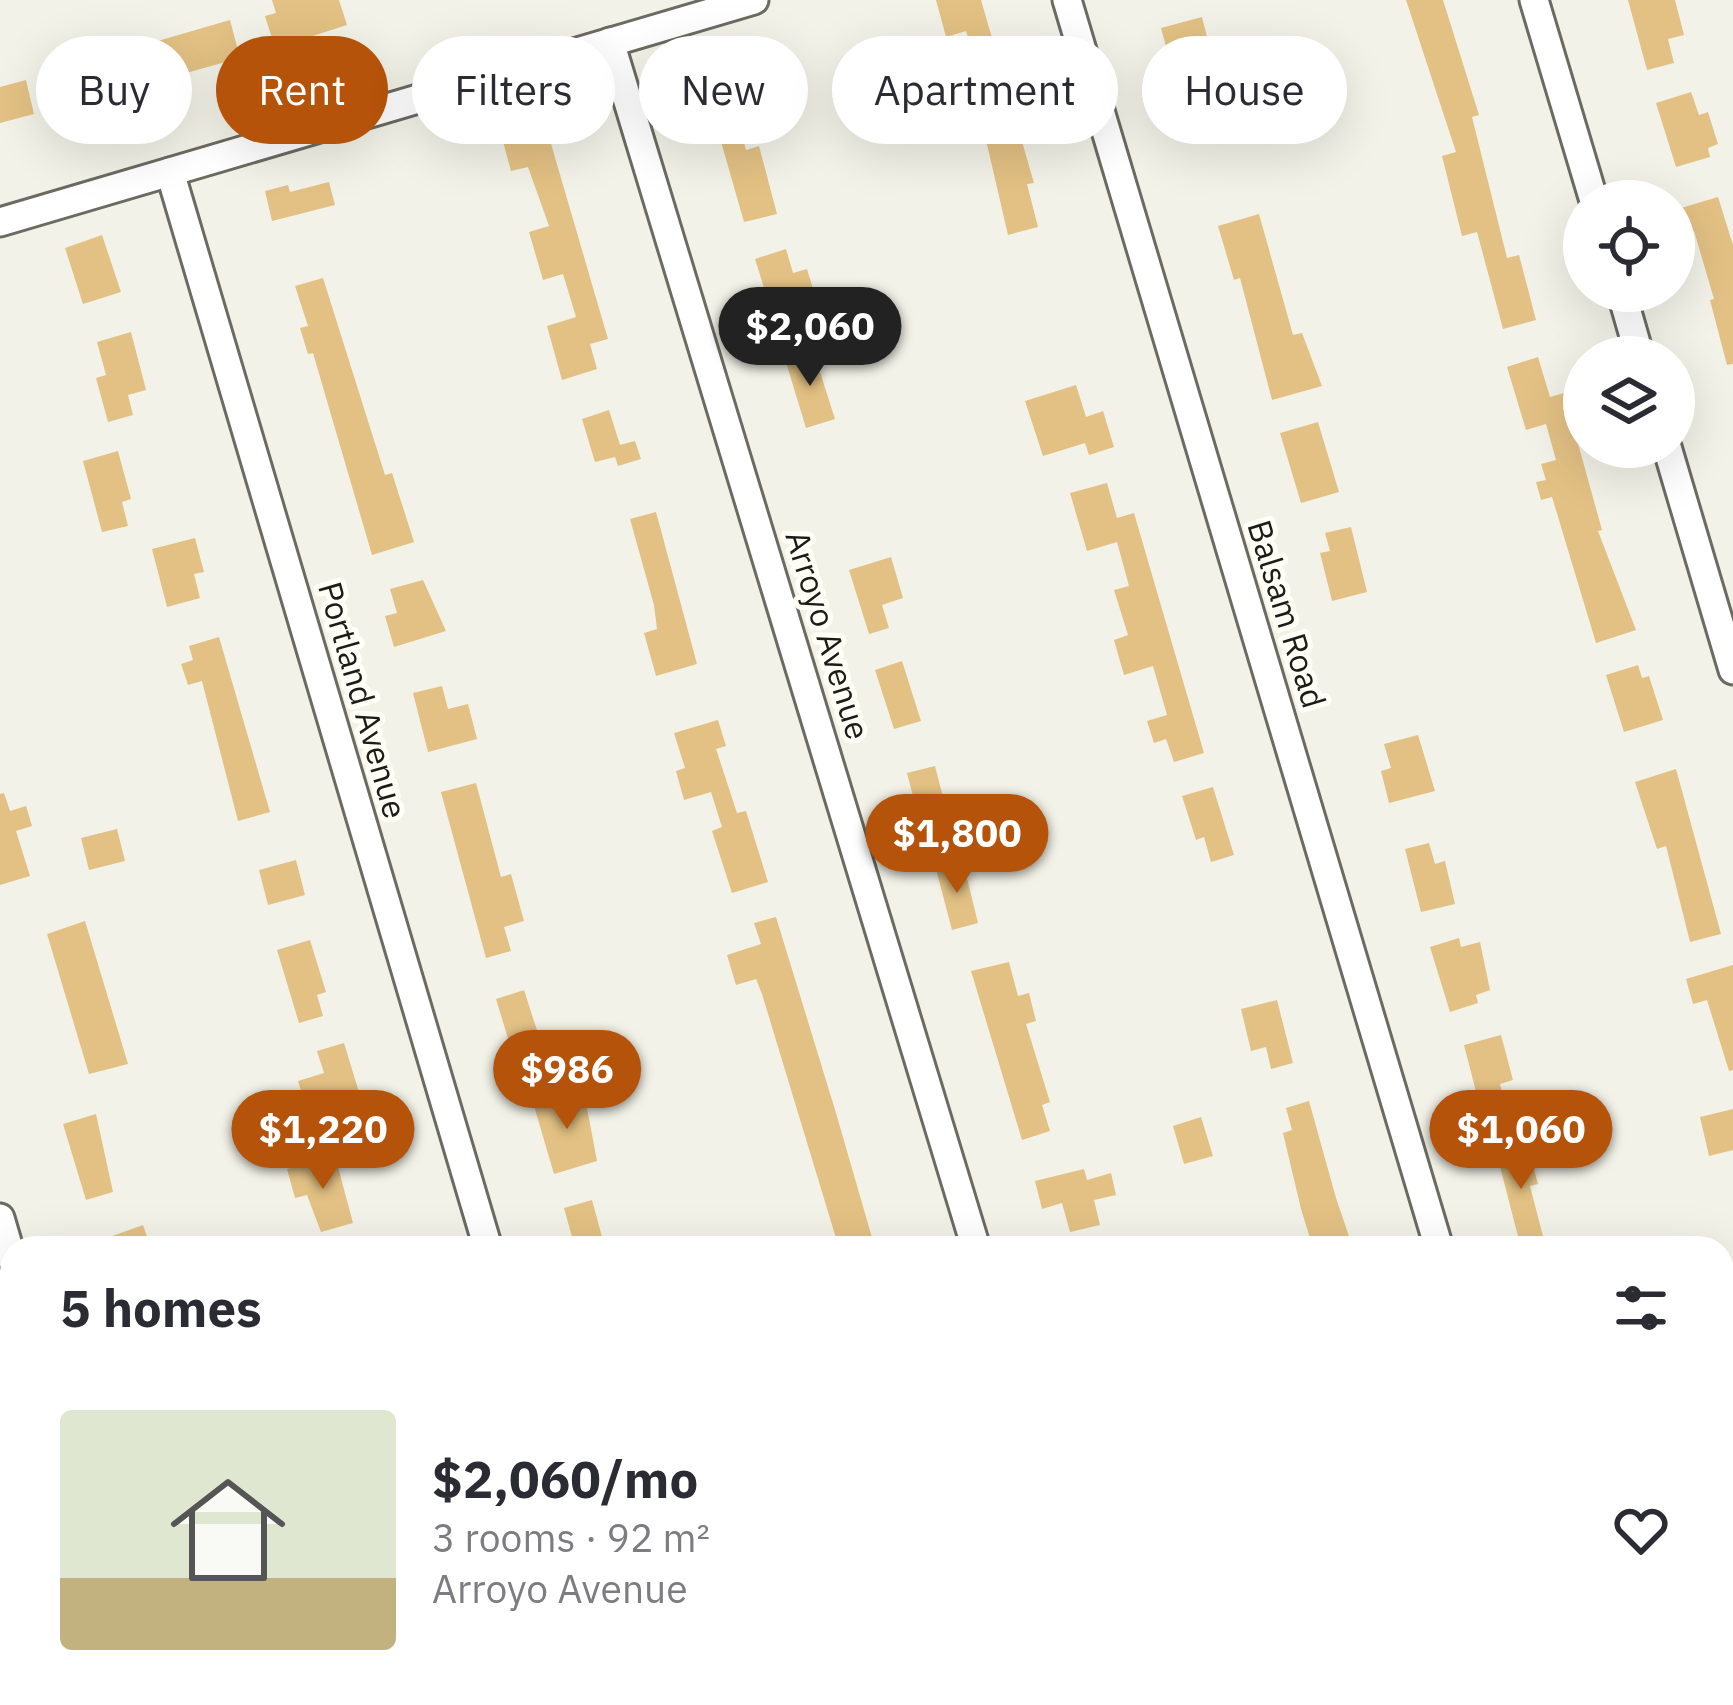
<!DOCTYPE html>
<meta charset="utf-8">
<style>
:root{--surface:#fff;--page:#f7f7f7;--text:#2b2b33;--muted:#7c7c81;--accent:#b45309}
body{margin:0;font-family:"IBM Plex Sans",sans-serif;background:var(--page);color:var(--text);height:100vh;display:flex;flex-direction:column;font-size:45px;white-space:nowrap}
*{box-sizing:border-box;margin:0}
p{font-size:39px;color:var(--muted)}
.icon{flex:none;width:66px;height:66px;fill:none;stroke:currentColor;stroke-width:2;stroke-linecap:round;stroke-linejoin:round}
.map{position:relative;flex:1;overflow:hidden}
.sheet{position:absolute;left:0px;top:1236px;width:1734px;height:471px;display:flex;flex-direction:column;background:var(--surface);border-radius:36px 36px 0 0;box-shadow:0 12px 48px #0002}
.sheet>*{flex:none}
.hud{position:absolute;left:36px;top:36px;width:1662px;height:108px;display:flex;gap:24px}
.fabs{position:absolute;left:1563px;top:180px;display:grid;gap:24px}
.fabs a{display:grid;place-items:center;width:132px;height:132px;border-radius:50%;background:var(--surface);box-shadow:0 12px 48px #0002;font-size:60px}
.price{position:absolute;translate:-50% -102px;padding:0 27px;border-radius:42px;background:var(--accent);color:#fff;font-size:39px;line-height:78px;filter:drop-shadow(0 3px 6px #0008)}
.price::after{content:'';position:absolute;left:50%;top:72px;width:36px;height:27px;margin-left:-18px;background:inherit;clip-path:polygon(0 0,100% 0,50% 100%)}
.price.current{background:#222;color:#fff}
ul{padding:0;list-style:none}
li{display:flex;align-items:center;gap:36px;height:300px;padding:0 60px}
li span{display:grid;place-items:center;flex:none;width:336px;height:240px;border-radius:12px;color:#555}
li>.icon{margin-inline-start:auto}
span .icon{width:144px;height:144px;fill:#fffc;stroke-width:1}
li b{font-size:51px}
h2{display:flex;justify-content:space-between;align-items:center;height:144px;padding:0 60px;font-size:51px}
.pill{padding:0 42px;border-radius:54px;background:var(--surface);box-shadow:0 12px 48px #0002;font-size:42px;line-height:108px}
.pill.current{background:var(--accent);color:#fff}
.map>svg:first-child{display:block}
</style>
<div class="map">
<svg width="1733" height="1705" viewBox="0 0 1733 1705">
<rect width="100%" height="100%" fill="#f2f2e8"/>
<g fill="#e3c184">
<polygon points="272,0 339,0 347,25 275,48 265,16 276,13"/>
<polygon points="936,0 981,0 1034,183 1027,184 1038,227 1008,235 976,97 984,94 973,52 966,31 946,37"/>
<polygon points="1406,0 1443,0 1479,115 1472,117 1507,258 1519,255 1536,320 1503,329 1477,232 1462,236 1442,156 1456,152"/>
<polygon points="1628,0 1675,0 1684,35 1668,39 1674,63 1647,70"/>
<polygon points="1202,17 1217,76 1177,87 1161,28"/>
<polygon points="230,20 240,58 161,80 158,71 114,83 116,91 78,101 66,57 103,47 106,56"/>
<polygon points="728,51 740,97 732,99 746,150 759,146 777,214 744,222 697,58"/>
<polygon points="26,80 34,114 0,123 0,87"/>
<polygon points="1691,92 1699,115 1708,112 1718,144 1708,148 1710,157 1676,167 1656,103"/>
<polygon points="540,106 608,339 590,344 597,369 562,380 547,326 576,317 563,274 543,280 529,232 549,226 528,167 511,171 502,138 513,135 507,115"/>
<polygon points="329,182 335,205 272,221 265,191 288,185 290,192"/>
<polygon points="1718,197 1733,245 1733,364 1727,365 1710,300 1714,299 1694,231 1688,233 1681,208"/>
<polygon points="1259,214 1293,335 1302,333 1322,386 1272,400 1240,278 1234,280 1218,226"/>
<polygon points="102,235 121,292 83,304 65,248"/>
<polygon points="786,249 793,273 807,269 813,289 799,293 806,316 776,326 755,259"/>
<polygon points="323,278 385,475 392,473 414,542 372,555 313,353 308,354 300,328 308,326 295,286"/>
<polygon points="131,332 146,390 128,395 133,415 108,422 96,378 106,375 97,342"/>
<polygon points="813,350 835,419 806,428 785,359"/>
<polygon points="1538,357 1550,397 1564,393 1602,530 1598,531 1636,630 1596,643 1552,497 1541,500 1536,482 1546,480 1541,464 1556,460 1546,424 1526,430 1507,367"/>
<polygon points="1076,385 1086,417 1103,411 1114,447 1089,455 1085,443 1043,456 1025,401"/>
<polygon points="609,410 620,445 635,441 641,459 618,466 615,457 595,462 582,419"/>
<polygon points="1318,422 1339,492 1301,503 1280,433"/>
<polygon points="118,451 131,499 122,502 128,526 102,532 83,461"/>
<polygon points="1107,483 1117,518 1134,513 1204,753 1174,762 1166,739 1154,743 1147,721 1167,715 1153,666 1124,675 1114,640 1128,635 1114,590 1129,586 1117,542 1087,551 1070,493"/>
<polygon points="656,512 697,664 656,676 644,633 657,629 654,605 630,519"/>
<polygon points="1351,527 1367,592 1332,601 1320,553 1330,551 1325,533"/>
<polygon points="195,538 204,572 194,574 200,598 167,607 152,549"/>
<polygon points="891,557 903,598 882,605 889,628 869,634 849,570"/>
<polygon points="423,580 446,631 394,647 385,616 397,613 390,589"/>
<polygon points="219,637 270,812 238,821 202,681 188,685 181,664 193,660 189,646"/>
<polygon points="902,661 921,721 894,729 875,670"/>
<polygon points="1638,665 1642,678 1649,676 1663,720 1624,732 1606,675"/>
<polygon points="442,686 448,709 468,704 477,739 428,752 413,693"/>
<polygon points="718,720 726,746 716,749 737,813 746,811 768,882 732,893 712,831 722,827 711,792 684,800 676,771 685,768 674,733"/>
<polygon points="1418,735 1435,791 1389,803 1381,771 1391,768 1384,744"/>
<polygon points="935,766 950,824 922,831 907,773"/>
<polygon points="1676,769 1721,934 1690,942 1666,846 1657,849 1635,782"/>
<polygon points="476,783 501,877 511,874 524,921 504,927 511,951 486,958 441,792"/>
<polygon points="1213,787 1234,855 1211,862 1204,837 1196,840 1182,796"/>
<polygon points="4,793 10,811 26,806 32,826 16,831 30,876 0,885 0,794"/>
<polygon points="117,829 125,861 89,870 81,838"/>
<polygon points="1429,843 1435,864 1445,861 1455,904 1421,912 1405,849"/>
<polygon points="296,860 305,895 268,905 259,870"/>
<polygon points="963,862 978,923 952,930 936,869"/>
<polygon points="776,917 836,1113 875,1248 839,1248 762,994 756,979 736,985 727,955 761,944 754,923"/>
<polygon points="85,921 128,1064 89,1074 47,934"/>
<polygon points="1459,938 1461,947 1480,942 1490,990 1476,995 1478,1003 1450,1012 1430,947"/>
<polygon points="310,940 326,992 317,995 323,1016 299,1023 277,950"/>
<polygon points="1009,962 1018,996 1029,993 1036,1021 1026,1024 1050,1102 1042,1105 1050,1131 1022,1140 971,971"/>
<polygon points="1733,965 1733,1070 1729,1071 1707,1000 1693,1004 1686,979"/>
<polygon points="524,990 543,1049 514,1058 496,999"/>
<polygon points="1277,1000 1293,1063 1271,1069 1266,1047 1251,1051 1241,1009"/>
<polygon points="1501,1035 1513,1080 1500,1084 1506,1109 1482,1115 1464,1045"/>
<polygon points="344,1043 366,1115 331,1125 324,1102 306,1107 298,1081 324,1073 317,1051"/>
<polygon points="584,1092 597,1161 554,1174 534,1106"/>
<polygon points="1309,1101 1336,1198 1353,1248 1313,1248 1301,1209 1283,1133 1292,1130 1286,1108"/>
<polygon points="1733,1109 1733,1150 1709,1156 1700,1117"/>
<polygon points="96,1114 113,1192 86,1200 63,1124"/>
<polygon points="1201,1117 1213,1156 1184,1164 1173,1126"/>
<polygon points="1526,1139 1538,1184 1530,1186 1546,1248 1521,1248 1495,1147"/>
<polygon points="335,1156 353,1223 321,1232 307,1195 295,1198 287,1169"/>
<polygon points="1084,1169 1087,1180 1111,1173 1116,1195 1094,1200 1100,1225 1070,1232 1062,1203 1042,1209 1035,1181"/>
<polygon points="592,1200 605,1248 575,1248 564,1208"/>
<polygon points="143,1225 151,1248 87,1248 87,1245"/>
</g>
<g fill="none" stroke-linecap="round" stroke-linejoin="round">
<g stroke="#6b6b62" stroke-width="33">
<g id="minor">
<polyline points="1067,0 1439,1248"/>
<polyline points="1534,0 1594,201"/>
<polyline points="610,42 976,1248"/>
<polyline points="170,172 488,1248"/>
<polyline points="0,222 754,0"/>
<polyline points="1621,291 1640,357"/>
<polyline points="1667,447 1733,670"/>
<polyline points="0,1218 12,1259"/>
<polyline points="1722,1537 1733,1534"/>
<polyline points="139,1695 142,1705"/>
<polyline points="620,1695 623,1705"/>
<polyline points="1112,1695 1115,1705"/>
<polyline points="1571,1695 1573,1705"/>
<polyline points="1178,1705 1209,1695"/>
</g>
</g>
<use href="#minor" stroke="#fff" stroke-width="27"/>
</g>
<g text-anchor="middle" stroke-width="10" stroke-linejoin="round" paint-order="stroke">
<g font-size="33" fill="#1b1b17" stroke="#fffff7">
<text transform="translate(1287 614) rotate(73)" y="12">Balsam Road</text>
<text transform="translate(828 635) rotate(73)" y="12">Arroyo Avenue</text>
<text transform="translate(363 700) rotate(74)" y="12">Portland Avenue</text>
</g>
</g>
</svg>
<div class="fabs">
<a><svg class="icon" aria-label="locate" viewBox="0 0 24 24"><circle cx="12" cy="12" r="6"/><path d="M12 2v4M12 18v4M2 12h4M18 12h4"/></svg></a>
<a><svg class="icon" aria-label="layers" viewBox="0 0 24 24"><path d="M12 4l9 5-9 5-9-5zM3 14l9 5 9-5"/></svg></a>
</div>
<b class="price current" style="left:810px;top:389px">$2,060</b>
<b class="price" style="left:957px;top:896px">$1,800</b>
<b class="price" style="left:567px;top:1132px">$986</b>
<b class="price" style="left:323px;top:1192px">$1,220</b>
<b class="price" style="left:1521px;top:1192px">$1,060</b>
<div class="hud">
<a class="pill">Buy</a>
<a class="pill current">Rent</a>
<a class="pill">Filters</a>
<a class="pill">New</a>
<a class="pill">Apartment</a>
<a class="pill">House</a>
</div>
<section class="sheet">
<h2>5 homes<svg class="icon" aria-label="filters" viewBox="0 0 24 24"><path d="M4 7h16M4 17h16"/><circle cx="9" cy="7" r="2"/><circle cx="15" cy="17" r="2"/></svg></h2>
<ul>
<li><span style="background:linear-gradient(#dfe7d0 70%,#c2b280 0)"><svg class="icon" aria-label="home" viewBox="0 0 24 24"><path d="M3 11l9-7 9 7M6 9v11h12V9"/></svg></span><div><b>$2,060/mo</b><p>3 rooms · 92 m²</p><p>Arroyo Avenue</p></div><svg class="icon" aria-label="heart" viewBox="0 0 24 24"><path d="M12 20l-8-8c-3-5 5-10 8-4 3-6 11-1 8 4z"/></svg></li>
</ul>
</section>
</div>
